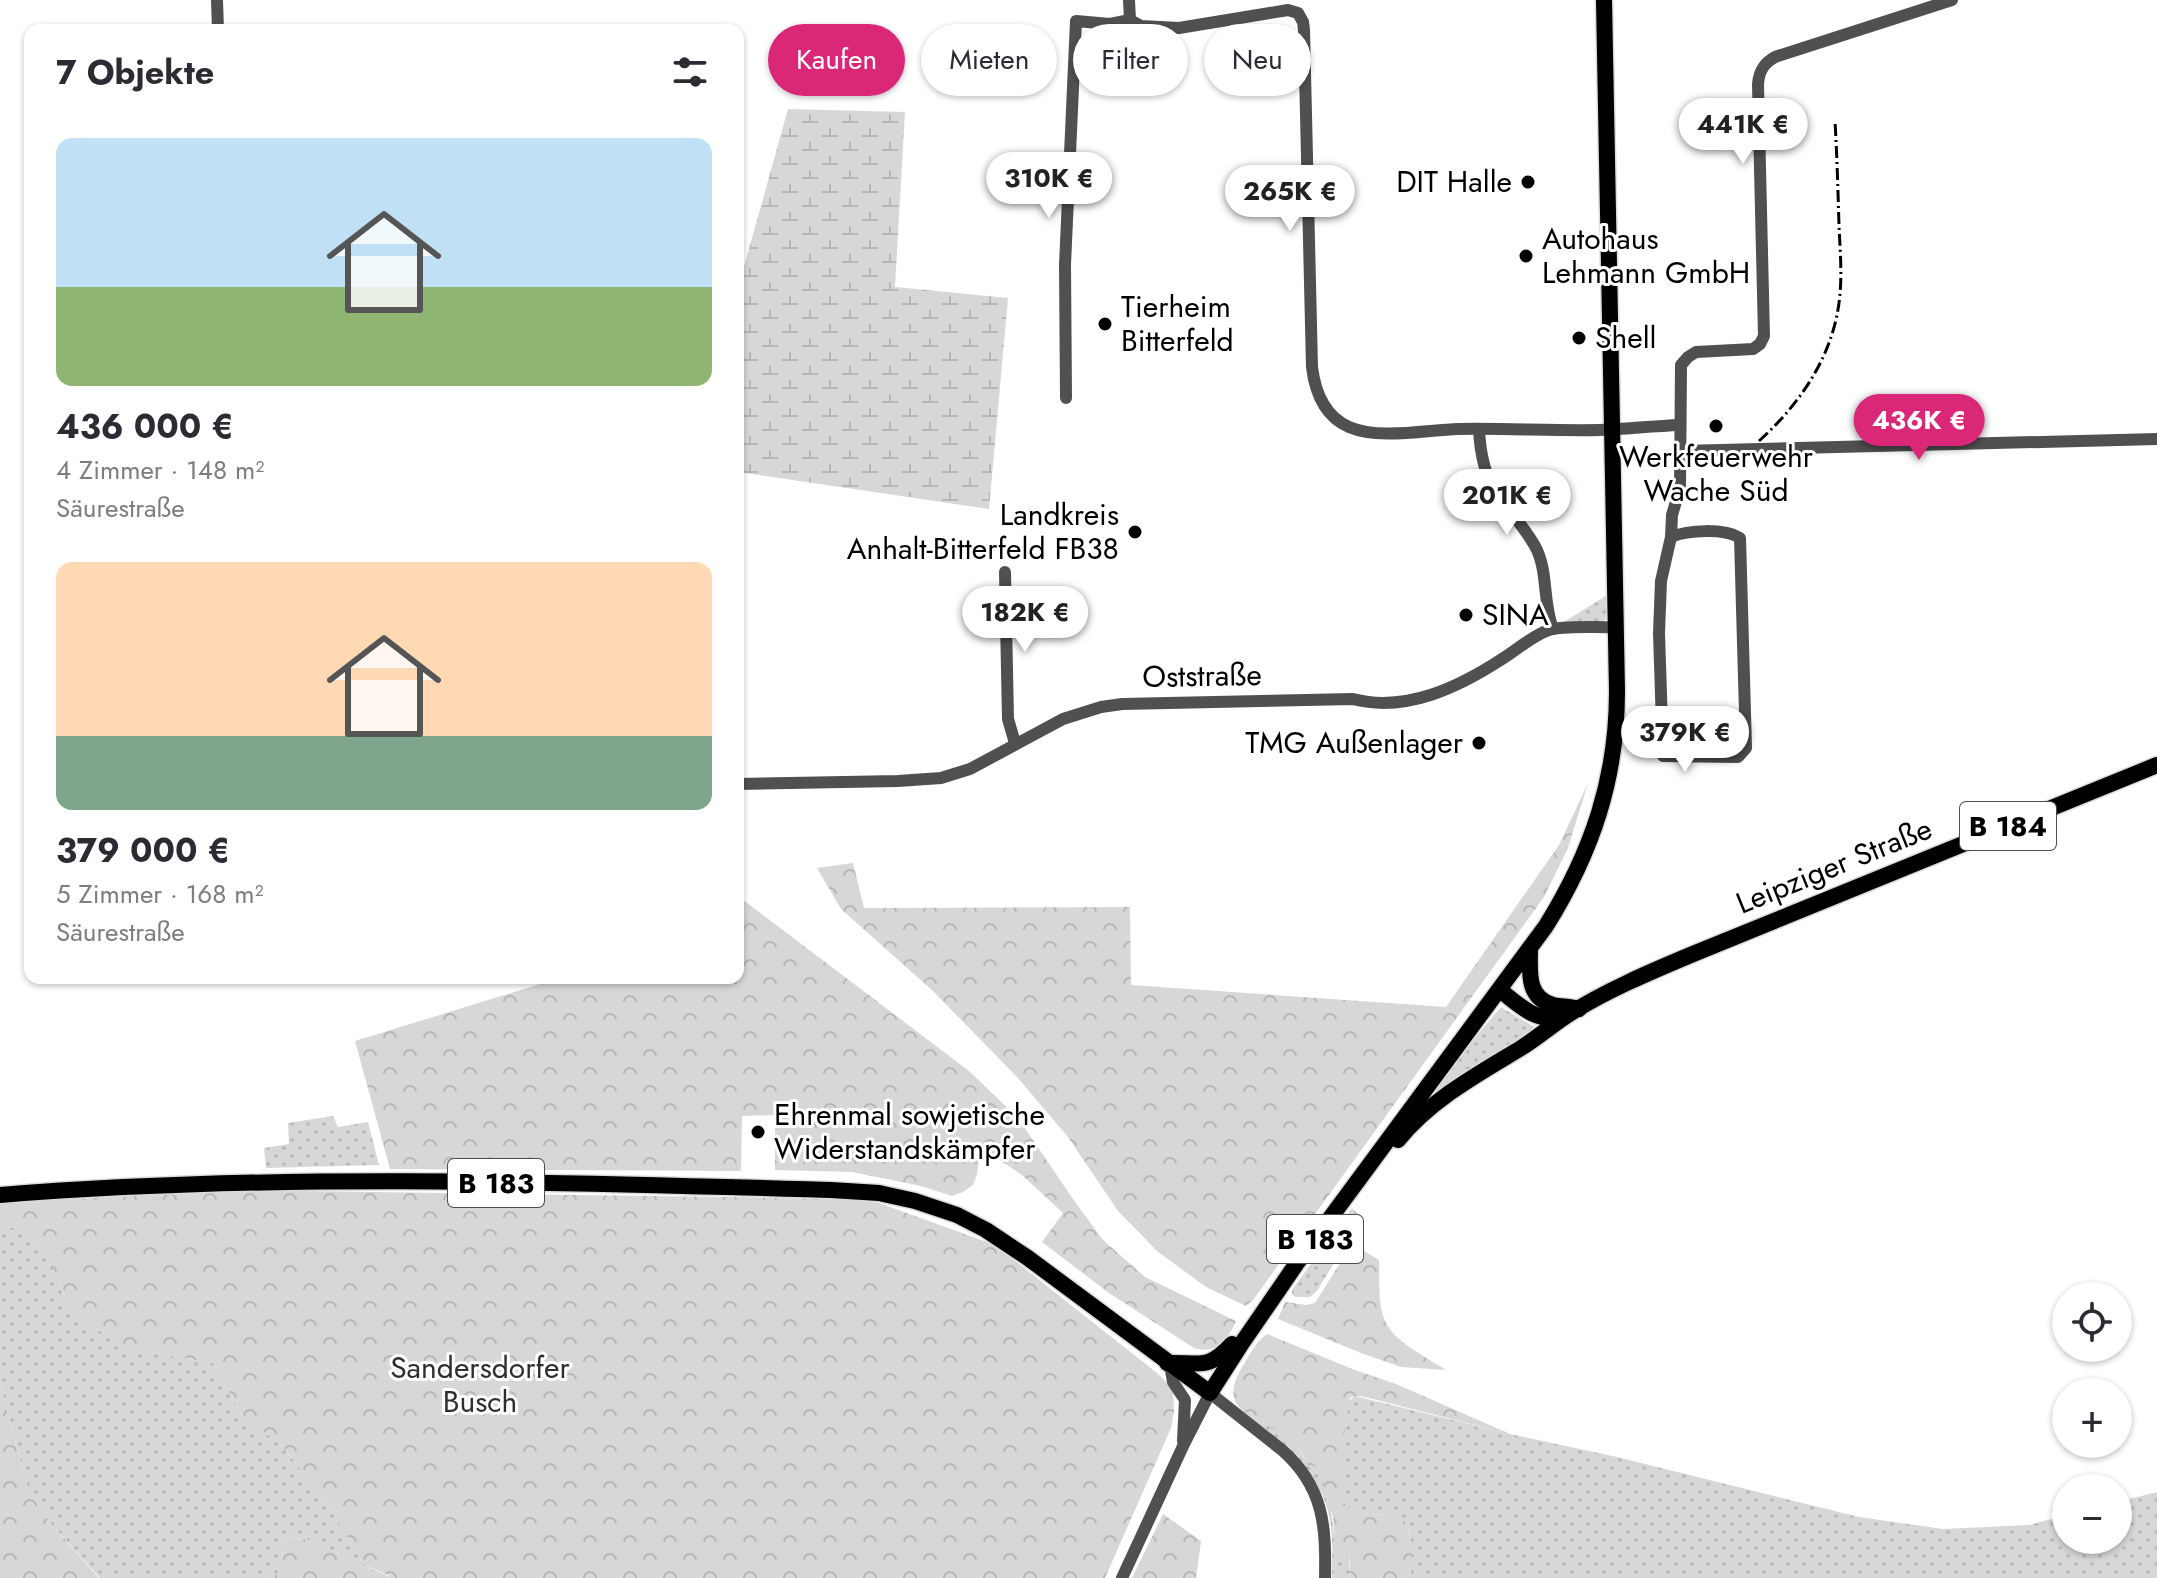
<!DOCTYPE html>
<html lang="de">
<meta charset="utf-8">
<style>
:root{--surface:#fff;--page:#f2f2f3;--text:#2b2b33;--muted:#7c7c81;--accent:#db2777}
body{margin:0;font-family:Jost,sans-serif;background:var(--page);color:var(--text);height:100vh;display:flex;flex-direction:column;font-size:30px;white-space:nowrap}
*{box-sizing:border-box;margin:0}
p{font-size:26px;color:var(--muted)}
.icon{flex:none;width:44px;height:44px;fill:none;stroke:currentColor;stroke-width:2;stroke-linecap:round;stroke-linejoin:round}
.map{position:relative;flex:1;overflow:hidden}
.sheet{position:absolute;left:24px;top:24px;width:720px;height:960px;display:flex;flex-direction:column;background:var(--surface);border-radius:16px;box-shadow:0 2px 6px #0004}
.sheet>*{flex:none}
.guide{position:absolute;left:768px;top:24px;width:760px;height:72px;display:flex;gap:16px}
.buttons{position:absolute;left:2052px;top:1282px;display:grid;gap:16px}
.buttons a{display:grid;place-items:center;width:80px;height:80px;border-radius:50%;background:var(--surface);box-shadow:0 2px 6px #0004;font-size:40px}
.price{position:absolute;translate:-50% -68px;padding:0 18px;border-radius:28px;background:#fff;color:#222;font-size:26px;line-height:52px;filter:drop-shadow(0 2px 4px #0008)}
.price::after{content:'';position:absolute;left:50%;top:48px;width:24px;height:18px;margin-left:-12px;background:inherit;clip-path:polygon(0 0,100% 0,50% 100%)}
.price.active{background:var(--accent);color:#fff}
ul{padding:0;list-style:none}
li{display:grid;align-content:center;gap:16px;height:424px;padding:0 32px}
li span{display:grid;place-items:center;height:248px;border-radius:16px;color:#555}
li>.icon{margin-inline-start:auto}
span .icon{width:144px;height:144px;fill:#fffc;stroke-width:1}
li b{font-size:34px}
h2{display:flex;justify-content:space-between;align-items:center;height:96px;padding:0 32px;font-size:34px}
.chip{padding:0 28px;border-radius:36px;background:var(--surface);box-shadow:0 2px 6px #0004;font-size:28px;line-height:72px}
.chip.active{background:var(--accent);color:#fff}
.map>svg:first-child{display:block}
</style>
<div class="map">
<svg width="2157" height="1578" viewBox="0 0 2157 1578">
<defs>
<pattern id="grass-dots" width="8" height="8" patternUnits="userSpaceOnUse" patternTransform="scale(2)"><rect width="8" height="8" fill="#d7d7d7"/><path d="M2 2h.1M6 6h.1" fill="none" stroke="#b7b7b7" stroke-width="1.8" stroke-linecap="round"/></pattern>
<pattern id="forest-crowns" width="20" height="18" patternUnits="userSpaceOnUse" patternTransform="scale(2)"><rect width="20" height="18" fill="#d7d7d7"/><path d="M2 6a3 3 0 1 1 6 0M12 15a3 3 0 1 1 6 0" fill="none" stroke="#b7b7b7"/></pattern>
<pattern id="wetland-marsh" width="20" height="14" patternUnits="userSpaceOnUse" patternTransform="scale(2)"><rect width="20" height="14" fill="#d7d7d7"/><path d="M1 5h8M5 5V1M11 12h8M15 12V8" fill="none" stroke="#b7b7b7"/></pattern>
</defs>
<rect width="100%" height="100%" fill="#fff"/>
<g fill="url(#grass-dots)">
<polygon points="1606,596 1607,618 1603,622 1562,623"/>
<polygon points="1501,1007 1541,1031 1414,1110"/>
<polygon points="333,1116 338,1127 368,1122 379,1165 266,1168 264,1148 289,1144 288,1123"/>
<polygon points="1352,1208 1360,1216 1349,1238 1317,1291 1310,1297 1296,1297 1292,1295 1292,1290"/>
<polygon points="0,1227 26,1228 52,1266 71,1311 125,1348 213,1363 241,1414 282,1446 327,1502 363,1564 390,1577 389,1578 385,1578 314,1541 286,1536 278,1573 269,1578 100,1578 51,1524 28,1489 0,1383"/>
<path d="M1355,1396L1510,1434L1617,1457L1859,1517L1943,1529L2029,1525L2066,1515V1540H2118V1502L2157,1492V1578H1400L1410,1575L1411,1569C1411,1558 1412,1532 1406,1523C1395,1505 1354,1525 1343,1500C1341,1468 1343,1432 1349,1401Z"/>
<path d="M1241,1411L1283,1434L1297,1445L1308,1465L1319,1466L1329,1497L1334,1533L1349,1559L1350,1573L1348,1578H1332C1332,1561 1333,1544 1331,1527C1324,1470 1283,1445 1241,1411Z"/>
</g>
<g fill="url(#forest-crowns)">
<polygon points="1588,783 1568,848 1544,897 1253,1300 1246,1306 1206,1287 1157,1251 1118,1211 1068,1137 1018,1078 933,991 841,909 817,868 853,863 864,908 1130,907 1131,985 1446,1007 1559,845"/>
<path d="M738,896L969,1071L1018,1118L1073,1199L1103,1240L1145,1277L1236,1321C1228,1340 1215,1355 1194,1348L1109,1293L1042,1242L1063,1213L1022,1175L981,1148L977,1174L973,1185L963,1192L952,1196L921,1186L852,1172L775,1170V1115L742,1116L741,1171L390,1169L355,1041L560,978H738Z"/>
<polygon points="233,1190 868,1199 995,1245 1157,1373 1173,1389 1174,1411 1171,1428 1105,1578 389,1578 390,1576 363,1564 327,1502 282,1446 241,1414 213,1363 125,1348 71,1311 52,1266 26,1228 0,1227 0,1202"/>
<path d="M1352,1244L1379,1260C1380,1279 1377,1305 1386,1323C1397,1344 1427,1357 1446,1370L1401,1367L1361,1353L1278,1319L1285,1302L1306,1305L1315,1303Z"/>
<path d="M1267,1334L1355,1370L1396,1384L1510,1434L1361,1396L1351,1397L1349,1401L1344,1437L1343,1500C1354,1525 1395,1505 1406,1523C1412,1533 1412,1564 1410,1575L1400,1578H1348C1351,1571 1351,1563 1348,1556L1336,1550L1333,1517L1319,1467L1308,1465C1304,1458 1301,1449 1295,1444C1266,1416 1210,1417 1244,1364C1251,1352 1256,1342 1267,1334Z"/>
<polygon points="0,1383 28,1489 51,1524 99,1578 0,1578"/>
<polygon points="1163,1514 1201,1541 1196,1578 1132,1578"/>
<polygon points="286,1536 314,1541 385,1578 269,1578 278,1573"/>
</g>
<polygon fill="url(#wetland-marsh)" points="788,109 905,112 895,287 1008,298 989,509 738,472 738,335 742,274"/>
<g fill="none" stroke-linecap="round" stroke-linejoin="round">
<g stroke="#dbdbdb" stroke-width="19">
<g id="major">
<path d="M1530,949C1530,971 1526,998 1553,1005C1562,1007 1570,1006 1579,1009"/>
<path d="M1500,990C1519,1005 1537,1024 1564,1017"/>
<path d="M1398,1140C1430,1100 1478,1074 1521,1048C1537,1038 1551,1026 1566,1016C1605,991 1650,972 1693,954L2157,765"/>
<path d="M0,1195C276,1173 555,1182 831,1190L879,1193L915,1201L957,1215L986,1230L1028,1258L1210,1393L1242,1343L1297,1263L1546,926C1592,852 1617,779 1617,691L1604,0"/>
<path d="M1167,1363C1201,1362 1207,1371 1232,1344"/>
</g>
</g>
<g stroke="#505050" stroke-width="12">
<polyline points="217,0 218,30"/>
<polyline points="1129,0 1130,20"/>
<path d="M1066,398L1065,265L1076,21L1110,24L1130,20L1141,26L1179,28L1288,10L1298,13L1303,22L1304,30L1312,367C1315,392 1324,416 1349,427C1379,440 1426,430 1458,429C1506,428 1553,431 1600,430C1626,429 1653,426 1680,425"/>
<path d="M1479,429C1480,451 1484,475 1497,494C1510,513 1527,529 1537,550C1548,574 1543,604 1553,629"/>
<polyline points="1681,451 2157,439"/>
<path d="M1671,537C1688,530 1724,528 1740,538L1746,748L1738,757L1663,756L1659,633L1661,581L1671,537L1672,515L1680,488L1681,365L1688,357L1696,352L1753,349L1760,344L1764,336L1758,84C1759,71 1764,63 1775,57L1952,0"/>
<polyline points="1005,572 1008,719 1015,743"/>
<path d="M738,784L898,781L941,778L970,769L1063,719L1101,707L1122,704L1353,699C1406,713 1459,687 1502,659C1517,650 1533,635 1549,630C1566,625 1598,628 1616,627"/>
<polyline points="1170,1365 1173,1382 1185,1400 1183,1441"/>
<path d="M1122,1578L1184,1444L1210,1393L1282,1450C1324,1487 1326,1526 1325,1578"/>
</g>
<use href="#major" stroke="#000" stroke-width="16"/>
<path stroke="#000" stroke-width="3" stroke-dasharray="12 4 2 4" stroke-linecap="butt" d="M1759,441C1802,402 1835,353 1840,294C1842,271 1840,248 1839,226C1838,191 1837,156 1835,121"/>
</g>
<g fill="#000" stroke="#fff" stroke-width="3">
<circle cx="1528" cy="182" r="8"/>
<circle cx="1526" cy="256" r="8"/>
<circle cx="1105" cy="324" r="8"/>
<circle cx="1579" cy="338" r="8"/>
<circle cx="1716" cy="426" r="8"/>
<circle cx="1135" cy="532" r="8"/>
<circle cx="1466" cy="615" r="8"/>
<circle cx="1479" cy="743" r="8"/>
<circle cx="758" cy="1132" r="8"/>
</g>
<g text-anchor="middle" stroke-width="6" stroke-linejoin="round" paint-order="stroke">
<g fill="#fff" stroke="#4c4c4c" stroke-width="2">
<rect x="1960" y="802" width="96" height="48" rx="6"/>
<rect x="448" y="1159" width="96" height="48" rx="6"/>
<rect x="1267" y="1215" width="96" height="48" rx="6"/>
</g>
<g font-size="28" font-weight="bold" fill="#000">
<text x="2008" y="836">B 184</text>
<text x="496" y="1193">B 183</text>
<text x="1315" y="1249">B 183</text>
</g>
<g font-size="30" fill="#000" stroke="#fff" text-anchor="start">
<text x="1512" y="192" text-anchor="end">DIT Halle</text>
<text x="1542" y="249">Autohaus<tspan x="1542" dy="34">Lehmann GmbH</tspan></text>
<text x="1121" y="317">Tierheim<tspan x="1121" dy="34">Bitterfeld</tspan></text>
<text x="1595" y="348">Shell</text>
<text x="1716" y="467" text-anchor="middle">Werkfeuerwehr<tspan x="1716" dy="34">Wache Süd</tspan></text>
<text x="1119" y="525" text-anchor="end">Landkreis<tspan x="1119" dy="34">Anhalt-Bitterfeld FB38</tspan></text>
<text x="1482" y="625">SINA</text>
<text x="1463" y="753" text-anchor="end">TMG Außenlager</text>
<text x="774" y="1125">Ehrenmal sowjetische<tspan x="774" dy="34">Widerstandskämpfer</tspan></text>
</g>
<g font-size="30" fill="#000" stroke="#fff">
<text transform="translate(1202 676) rotate(-1)" y="10">Oststraße</text>
<text transform="translate(1834 866) rotate(-22)" y="10">Leipziger Straße</text>
</g>
<g font-size="30" fill="#2e2e2e" stroke="#fff">
<text x="480" y="1378">Sandersdorfer<tspan x="480" dy="34">Busch</tspan></text>
</g>
</g>
</svg>
<div class="buttons">
<a><svg class="icon" aria-label="locate" viewBox="0 0 24 24"><circle cx="12" cy="12" r="6"/><path d="M12 2v4M12 18v4M2 12h4M18 12h4"/></svg></a>
<a>+</a>
<a>−</a>
</div>
<b class="price" style="left:1743px;top:166px">441K €</b>
<b class="price" style="left:1049px;top:220px">310K €</b>
<b class="price" style="left:1290px;top:233px">265K €</b>
<b class="price active" style="left:1919px;top:462px">436K €</b>
<b class="price" style="left:1507px;top:537px">201K €</b>
<b class="price" style="left:1025px;top:654px">182K €</b>
<b class="price" style="left:1685px;top:774px">379K €</b>
<div class="guide">
<a class="chip active">Kaufen</a>
<a class="chip">Mieten</a>
<a class="chip">Filter</a>
<a class="chip">Neu</a>
</div>
<section class="sheet">
<h2>7 Objekte<svg class="icon" aria-label="filters" viewBox="0 0 24 24"><path d="M4 7h16M4 17h16"/><circle cx="9" cy="7" r="2"/><circle cx="15" cy="17" r="2"/></svg></h2>
<ul>
<li><span style="background:linear-gradient(#bfe0f5 60%,#8fb573 0)"><svg class="icon" aria-label="home" viewBox="0 0 24 24"><path d="M3 11l9-7 9 7M6 9v11h12V9"/></svg></span><div><b>436 000 €</b><p>4 Zimmer · 148 m²</p><p>Säurestraße</p></div></li>
<li><span style="background:linear-gradient(#ffd9b3 70%,#7fa58c 0)"><svg class="icon" aria-label="home" viewBox="0 0 24 24"><path d="M3 11l9-7 9 7M6 9v11h12V9"/></svg></span><div><b>379 000 €</b><p>5 Zimmer · 168 m²</p><p>Säurestraße</p></div></li>
</ul>
</section>
</div>
